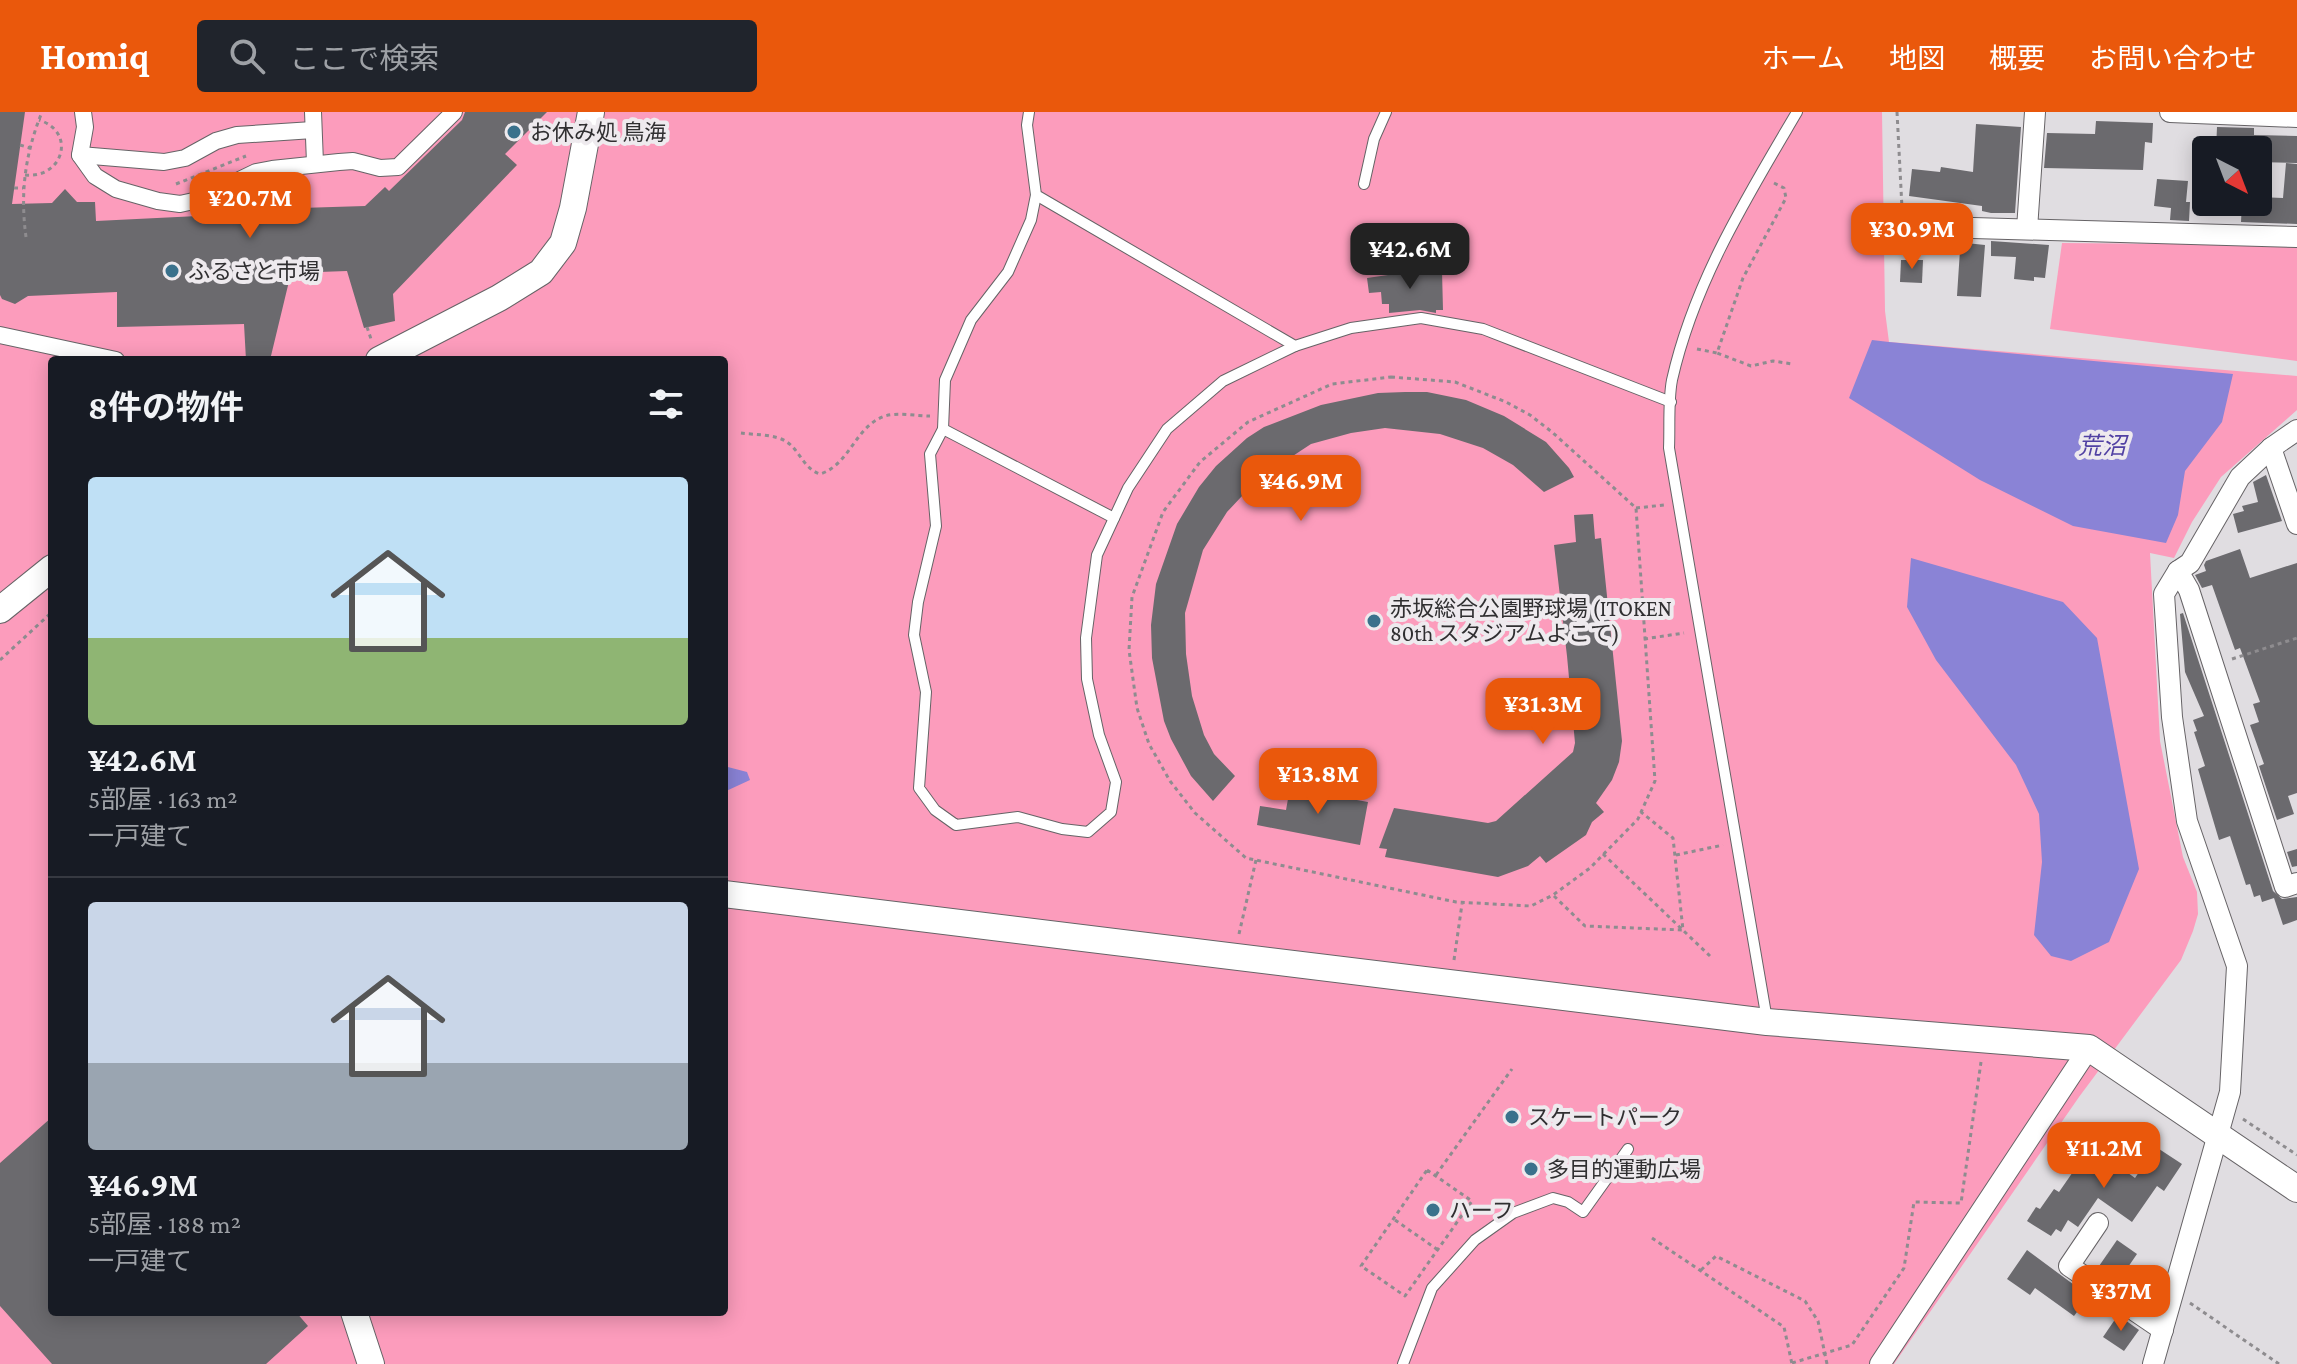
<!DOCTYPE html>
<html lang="ja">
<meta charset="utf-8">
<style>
:root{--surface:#171b24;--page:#20242c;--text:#f1f3f6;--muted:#9ea1a6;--line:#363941;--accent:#ea580c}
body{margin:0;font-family:"Crimson Pro","Noto Sans JP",serif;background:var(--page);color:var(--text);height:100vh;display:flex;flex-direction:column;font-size:30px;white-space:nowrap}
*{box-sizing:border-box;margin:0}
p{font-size:26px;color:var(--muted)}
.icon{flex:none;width:44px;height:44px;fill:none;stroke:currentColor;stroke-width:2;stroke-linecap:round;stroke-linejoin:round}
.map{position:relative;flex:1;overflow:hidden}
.sheet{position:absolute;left:48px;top:244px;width:680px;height:960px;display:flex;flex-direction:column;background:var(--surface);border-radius:8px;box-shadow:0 4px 20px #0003}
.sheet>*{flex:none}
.needle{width:52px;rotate:138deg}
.buttons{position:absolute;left:2192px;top:24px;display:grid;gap:16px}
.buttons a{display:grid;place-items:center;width:80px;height:80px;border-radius:8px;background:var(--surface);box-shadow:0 4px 20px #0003;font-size:40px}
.price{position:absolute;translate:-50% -68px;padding:0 18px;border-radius:16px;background:var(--accent);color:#fff;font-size:26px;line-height:52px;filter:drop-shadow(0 2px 4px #0008)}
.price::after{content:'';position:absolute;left:50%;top:48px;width:24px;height:18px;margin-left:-12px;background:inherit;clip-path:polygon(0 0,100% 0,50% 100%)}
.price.selected{background:#222;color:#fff}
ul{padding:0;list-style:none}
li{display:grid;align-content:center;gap:16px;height:424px;padding:0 40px}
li+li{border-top:2px solid var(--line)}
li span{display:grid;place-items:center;height:248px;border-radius:8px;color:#555}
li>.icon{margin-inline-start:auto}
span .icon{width:144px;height:144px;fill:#fffc;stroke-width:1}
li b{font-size:34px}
h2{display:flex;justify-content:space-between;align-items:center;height:96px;padding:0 40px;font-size:34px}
header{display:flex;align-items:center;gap:48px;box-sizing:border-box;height:112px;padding:0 40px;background:var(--accent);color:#fff}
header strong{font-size:38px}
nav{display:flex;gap:44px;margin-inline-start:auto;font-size:28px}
.search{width:560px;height:72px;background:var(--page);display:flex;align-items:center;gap:20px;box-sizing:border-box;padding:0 28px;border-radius:8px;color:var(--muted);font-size:30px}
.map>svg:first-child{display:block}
</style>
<header>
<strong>Homiq</strong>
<div class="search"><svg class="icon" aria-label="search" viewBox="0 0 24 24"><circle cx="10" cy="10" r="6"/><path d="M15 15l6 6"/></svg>ここで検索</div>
<nav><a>ホーム</a><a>地図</a><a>概要</a><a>お問い合わせ</a></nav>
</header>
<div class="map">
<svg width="2297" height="1252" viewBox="0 0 2297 1252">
<rect width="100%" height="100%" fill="#e0dde1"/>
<g fill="#fc9cbc" fill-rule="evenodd">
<path d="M0,0H1882L1885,199L1889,230L2297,264V298L2221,365L2192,410L2174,446L2150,441L2160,629L2183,745L2197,780L2198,802L2193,819L2181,848L2079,985L1894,1252H0ZM52,248H724V1200H52Z"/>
<polygon points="2062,131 2297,133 2297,249 2050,217"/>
</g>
<g fill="#8a83d6">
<polygon points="1872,228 1889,230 2233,262 2222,310 2185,359 2178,403 2166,431 2073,414 1980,368 1849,286"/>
<polygon points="1911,446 2063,490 2097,526 2139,757 2109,830 2071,849 2051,844 2034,823 2042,750 2039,702 2016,653 1936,548 1907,495"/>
<polygon points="724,654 747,660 750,668 724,680"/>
</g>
<g fill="#6b6a6e">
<polygon points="0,0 25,0 12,92 52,91 65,77 77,90 95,90 96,109 218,103 248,76 268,97 365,94 385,75 389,79 462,8 465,0 547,0 505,42 517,53 393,182 395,209 364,216 347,159 291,161 270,248 246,248 244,212 117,215 117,180 28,184 15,192 2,187 0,183"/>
<polygon points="2096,9 2153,11 2152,31 2145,30 2143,58 2044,56 2047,21 2095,22"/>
<polygon points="1976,12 2021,15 2015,101 1991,101 1982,99 1982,94 1909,84 1912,57 1940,60 1941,55 1973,60"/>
<polygon points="2217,15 2254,16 2254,23 2297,24 2297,51 2258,50 2258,38 2216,38"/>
<polygon points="2286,51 2297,52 2297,112 2241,110 2242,90 2258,90 2258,85 2283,86"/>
<polygon points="2157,67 2188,69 2186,90 2190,90 2189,109 2170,108 2171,96 2154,94"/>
<polygon points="1991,129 2049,133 2045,166 2034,165 2034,169 2014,167 2016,145 1991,144"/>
<polygon points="1966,131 1985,133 1981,185 1957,184 1960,138 1966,139"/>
<polygon points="1901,148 1923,148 1922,171 1900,170"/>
<polygon points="1442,159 1443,198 1436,198 1436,201 1420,198 1389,201 1389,192 1382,192 1381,180 1369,181 1367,166 1388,163 1388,161"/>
<polygon points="1405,280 1427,280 1466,288 1504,304 1546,330 1569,356 1574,365 1544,380 1513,353 1483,336 1440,322 1385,316 1351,321 1311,332 1258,367 1227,400 1203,438 1185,501 1186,542 1192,584 1204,623 1214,642 1235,664 1213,689 1191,664 1171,627 1164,609 1152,546 1151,513 1156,472 1177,412 1199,375 1216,354 1247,326 1264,315 1321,293 1378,281"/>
<polygon points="2266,363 2282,409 2238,421 2233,402 2244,399 2242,394 2258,390 2253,370"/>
<polygon points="1593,402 1595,427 1601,426 1622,629 1619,650 1612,668 1596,691 1604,700 1592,710 1586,723 1546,751 1540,744 1528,754 1498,765 1385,745 1387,737 1379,736 1394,696 1488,711 1496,709 1573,640 1575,631 1567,544 1554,433 1576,430 1574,403"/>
<polygon points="2240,437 2250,466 2297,451 2297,681 2288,684 2294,702 2277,708 2259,654 2264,652 2250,613 2259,610 2253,592 2260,590 2240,536 2235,538 2212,473 2202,476 2195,463 2206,459 2204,453 2206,449"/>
<polygon points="2183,501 2273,779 2282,787 2297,785 2297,808 2283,813 2274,786 2262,790 2260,783 2254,785 2250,772 2246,773 2230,724 2219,728 2198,657 2205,654 2194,620 2197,619 2193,608 2204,604 2185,560 2180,502"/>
<polygon points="1290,676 1368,690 1360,733 1257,713 1260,694 1286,698"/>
<polygon points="2297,737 2297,754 2292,755 2287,740"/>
<polygon points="52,1005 52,1200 296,1200 308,1214 266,1252 52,1252 0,1194 0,1051"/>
<polygon points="2091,1034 2135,1066 2156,1035 2182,1052 2164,1079 2157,1074 2132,1110 2098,1086 2078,1115 2068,1108 2061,1120 2056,1117 2051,1124 2027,1109 2036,1095 2040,1097 2054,1077 2059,1080"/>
<polygon points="2117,1128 2137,1142 2117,1171 2097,1157"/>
<polygon points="2027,1138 2089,1184 2074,1204 2035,1176 2030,1183 2007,1167"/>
<polygon points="2118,1203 2139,1218 2124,1239 2103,1225"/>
</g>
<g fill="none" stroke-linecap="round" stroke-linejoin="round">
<g stroke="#666366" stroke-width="12">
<g id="service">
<polyline points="1029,0 1027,13 1036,83 1295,234 1351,216 1421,206 1483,217 1671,290"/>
<polyline points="1364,72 1374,27 1386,0"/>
<polyline points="1036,83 1031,108 1008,160 971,208 945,268 943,317 930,342 936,414 918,490 914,523 926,580 919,676 935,698 956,713 1018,705 1062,717 1088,720 1111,700 1116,670 1099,623 1087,567 1086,526 1097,443 1128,376 1167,317 1223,269 1295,234"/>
<polyline points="943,317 1114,406"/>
<path d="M1767,908L1669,336C1670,314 1668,289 1672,268C1694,170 1747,85 1797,0"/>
<polyline points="1403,1252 1432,1176 1475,1128 1513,1101 1553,1086 1568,1090 1583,1100 1628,1037"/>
</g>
</g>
<g stroke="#666366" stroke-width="18">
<g id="pedestrian">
<polyline points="83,0 85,15 80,43 95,64 116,77 158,89 180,92 198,88 256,60 272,57 339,50 353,49 380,56 398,55 454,0"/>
<polyline points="313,0 315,51"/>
<polyline points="80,43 164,50 185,46 216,29 237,23 313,18"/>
<polyline points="0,223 116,248"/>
</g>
</g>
<g stroke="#666366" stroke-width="22">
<g id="minor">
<polyline points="2170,0 2297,5"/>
<polyline points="1903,114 2297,125"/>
<polyline points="2027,117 2035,0"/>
<polyline points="2271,336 2297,412"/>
<polyline points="2178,459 2189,478 2285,775 2297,771"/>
<polyline points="2098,1111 2069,1154 2163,1218"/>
<polyline points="1880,1252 2089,936"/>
<polyline points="2153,1252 2230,980 2237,854 2187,709 2172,605 2164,482 2178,459 2190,451 2240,365 2271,336 2297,318"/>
</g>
</g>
<g stroke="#666366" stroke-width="28">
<g id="tertiary">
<polyline points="379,248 499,186 541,160 563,131 573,96 591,0"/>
<polyline points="0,498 52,456"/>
<polyline points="724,782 1767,910 2089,936 2297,1077"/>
<polyline points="354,1200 371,1252"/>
</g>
</g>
<g stroke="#8e8c8f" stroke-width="3" stroke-dasharray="4 4" stroke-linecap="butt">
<polyline points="1897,0 1902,96"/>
<polyline points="20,33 30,36"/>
<path d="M25,63C63,67 77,20 39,8"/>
<polyline points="1774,71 1784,76 1786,86 1743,166 1717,241 1751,254 1773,249 1792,252"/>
<polyline points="176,72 246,44"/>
<polyline points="14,76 23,76"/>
<path d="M26,125C20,81 25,42 42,0"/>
<polyline points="367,215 371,227"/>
<polyline points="1697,237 1717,241"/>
<polygon points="1391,265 1455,270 1506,290 1530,303 1552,320 1636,396 1655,669 1638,707 1590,756 1553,783 1531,794 1456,790 1246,746 1195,701 1170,669 1149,632 1137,596 1129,538 1132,485 1163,400 1200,350 1248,310 1332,272"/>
<path d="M741,321C755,323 775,322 787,330C800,339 804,357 820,362C850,353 855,314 885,304C898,300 916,304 930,304"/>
<polyline points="1636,396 1664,393"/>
<polyline points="1644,527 1684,521"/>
<polyline points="2232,547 2297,526"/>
<polyline points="0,548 52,500"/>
<polyline points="1603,742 1710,844"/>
<polyline points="1676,743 1723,733"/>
<polyline points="1554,784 1585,814 1683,818 1673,726 1641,700"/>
<polyline points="1239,822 1256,748"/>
<polyline points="1454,848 1462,792"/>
<polyline points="2243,1007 2297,1043"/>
<polygon points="1427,1058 1472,1089 1405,1184 1361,1154"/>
<polyline points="1436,1063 1512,957"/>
<polyline points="1395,1108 1438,1138"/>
<polyline points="1652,1126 1784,1215 1792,1252"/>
<polyline points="1701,1158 1716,1144 1805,1189 1818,1209 1827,1252"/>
<polyline points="2190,1191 2279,1252"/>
<polyline points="1792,1251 1852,1233 1904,1156 1914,1090 1961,1091 1981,950"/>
</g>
<use href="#service" stroke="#fff" stroke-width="10"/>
<use href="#pedestrian" stroke="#fff" stroke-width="16"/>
<use href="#minor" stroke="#fff" stroke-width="20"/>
<use href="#tertiary" stroke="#fff" stroke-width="26"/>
</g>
<g fill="#3a718c" stroke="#eeeaee" stroke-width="3">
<circle cx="514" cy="20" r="8"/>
<circle cx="172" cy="159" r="8"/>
<circle cx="1374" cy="509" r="8"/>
<circle cx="1512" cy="1005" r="8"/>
<circle cx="1531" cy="1057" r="8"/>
<circle cx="1433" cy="1098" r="8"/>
</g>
<g text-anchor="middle" stroke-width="8" stroke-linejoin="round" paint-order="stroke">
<g font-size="22" fill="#302f31" stroke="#eeeaee" text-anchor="start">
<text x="530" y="28">お休み処 鳥海</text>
<text x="188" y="167">ふるさと市場</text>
<text x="1390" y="504">赤坂総合公園野球場 (ITOKEN<tspan x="1390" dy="25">80th スタジアムよこて)</tspan></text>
<text x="1528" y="1013">スケートパーク</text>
<text x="1547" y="1065">多目的運動広場</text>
<text x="1449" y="1106">ハーフ</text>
</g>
<g font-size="24" font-style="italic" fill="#5141a3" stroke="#eeeaee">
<text x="2102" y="342">荒沼</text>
</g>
</g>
</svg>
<div class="buttons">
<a><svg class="needle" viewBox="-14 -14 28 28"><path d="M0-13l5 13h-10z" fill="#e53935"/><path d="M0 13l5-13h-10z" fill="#9ea1a6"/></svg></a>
</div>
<b class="price" style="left:250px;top:128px">¥20.7M</b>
<b class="price" style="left:1912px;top:159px">¥30.9M</b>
<b class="price selected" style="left:1410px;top:179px">¥42.6M</b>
<b class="price" style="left:1301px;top:411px">¥46.9M</b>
<b class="price" style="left:1543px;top:634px">¥31.3M</b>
<b class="price" style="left:1318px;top:704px">¥13.8M</b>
<b class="price" style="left:2104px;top:1078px">¥11.2M</b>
<b class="price" style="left:2121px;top:1221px">¥37M</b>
<section class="sheet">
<h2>8件の物件<svg class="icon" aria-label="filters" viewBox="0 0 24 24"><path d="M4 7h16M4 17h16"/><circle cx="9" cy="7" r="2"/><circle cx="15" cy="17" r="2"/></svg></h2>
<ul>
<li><span style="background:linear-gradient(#bfe0f5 65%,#8fb573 0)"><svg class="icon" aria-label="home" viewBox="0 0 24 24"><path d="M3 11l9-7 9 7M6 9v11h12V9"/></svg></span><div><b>¥42.6M</b><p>5部屋 · 163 m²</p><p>一戸建て</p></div></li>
<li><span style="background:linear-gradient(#c9d6e8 65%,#9aa5b1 0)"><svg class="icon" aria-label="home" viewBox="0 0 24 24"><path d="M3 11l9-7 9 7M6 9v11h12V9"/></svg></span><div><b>¥46.9M</b><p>5部屋 · 188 m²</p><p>一戸建て</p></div></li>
</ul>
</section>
</div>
